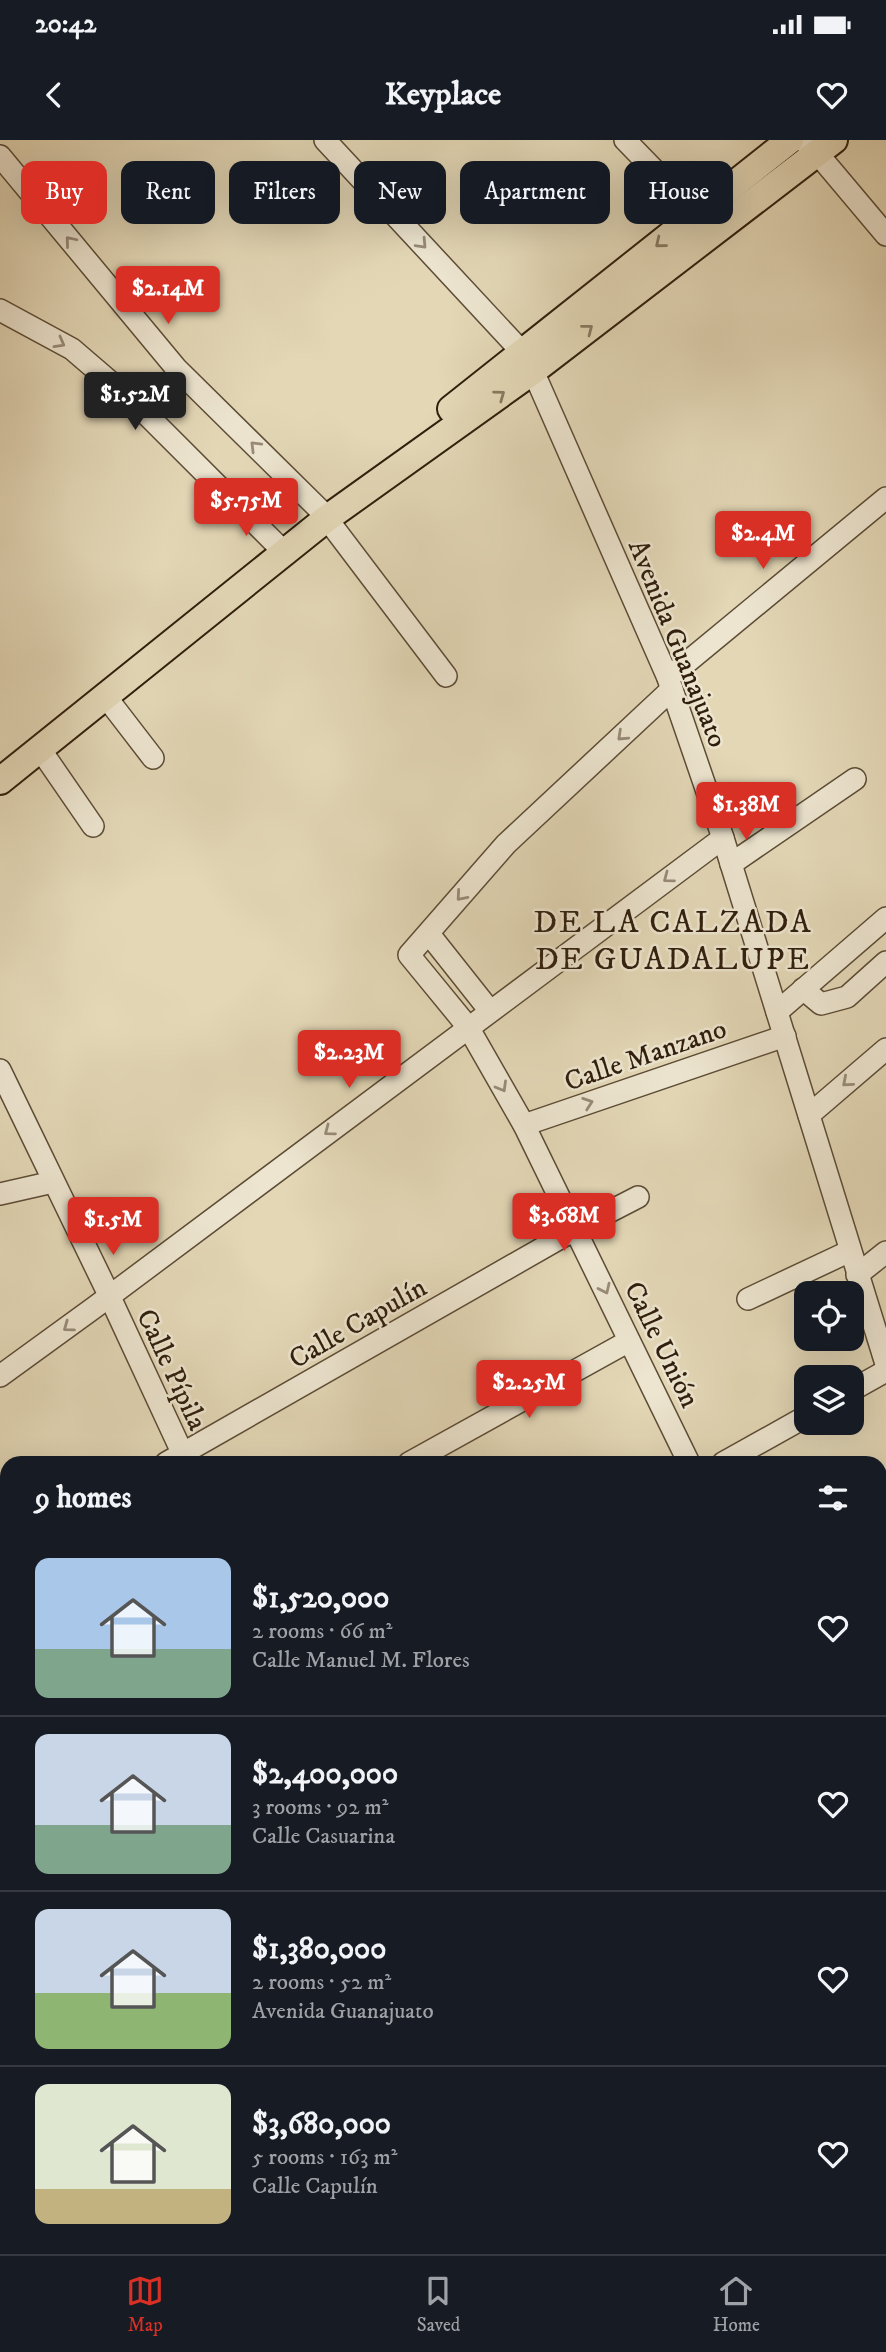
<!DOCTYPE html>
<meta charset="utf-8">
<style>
:root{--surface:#171b24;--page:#242831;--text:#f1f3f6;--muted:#9ea1a6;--line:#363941;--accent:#d93025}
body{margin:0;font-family:"IM FELL DW Pica",serif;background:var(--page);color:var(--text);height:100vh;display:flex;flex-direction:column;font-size:26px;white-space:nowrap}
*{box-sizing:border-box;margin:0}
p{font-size:23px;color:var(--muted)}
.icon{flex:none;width:38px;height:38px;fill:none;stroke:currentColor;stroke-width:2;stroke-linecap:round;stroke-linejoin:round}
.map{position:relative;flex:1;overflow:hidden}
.details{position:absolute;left:0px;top:1316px;width:887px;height:798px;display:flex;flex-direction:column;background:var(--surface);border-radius:21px 21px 0 0;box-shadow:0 7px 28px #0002}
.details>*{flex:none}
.guide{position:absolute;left:21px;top:21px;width:845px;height:63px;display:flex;gap:14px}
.controls{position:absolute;left:794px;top:1141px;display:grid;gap:14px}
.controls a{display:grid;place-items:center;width:70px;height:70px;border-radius:14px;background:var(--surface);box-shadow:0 7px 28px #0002;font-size:35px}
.price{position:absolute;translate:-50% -60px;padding:0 16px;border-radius:7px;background:var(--accent);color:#fff;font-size:23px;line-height:46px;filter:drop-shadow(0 2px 4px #0008)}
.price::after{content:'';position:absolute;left:50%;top:42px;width:21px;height:16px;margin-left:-10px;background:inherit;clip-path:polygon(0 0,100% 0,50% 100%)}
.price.active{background:#222;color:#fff}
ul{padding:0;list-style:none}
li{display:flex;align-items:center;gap:21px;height:175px;padding:0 35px}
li+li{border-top:2px solid var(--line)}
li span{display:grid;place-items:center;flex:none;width:196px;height:140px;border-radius:14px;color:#555}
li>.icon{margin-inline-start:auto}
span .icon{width:84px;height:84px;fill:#fffc;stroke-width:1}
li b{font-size:30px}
h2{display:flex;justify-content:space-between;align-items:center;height:84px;padding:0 35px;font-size:30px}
.chip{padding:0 24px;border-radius:14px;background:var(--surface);box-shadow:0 7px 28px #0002;font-size:24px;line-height:63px}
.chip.active{background:var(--accent);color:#fff}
.status{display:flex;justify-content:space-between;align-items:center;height:49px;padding:0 35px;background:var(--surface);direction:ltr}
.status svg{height:19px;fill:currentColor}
header{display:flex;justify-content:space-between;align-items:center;height:91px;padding:0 35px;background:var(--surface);font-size:32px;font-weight:700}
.tab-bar{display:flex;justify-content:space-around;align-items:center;height:98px;border-top:2px solid var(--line);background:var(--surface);font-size:19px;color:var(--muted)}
.tab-bar a{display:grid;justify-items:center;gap:4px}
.tab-bar .active{color:var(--accent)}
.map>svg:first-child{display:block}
</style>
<div class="status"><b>20:42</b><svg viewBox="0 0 49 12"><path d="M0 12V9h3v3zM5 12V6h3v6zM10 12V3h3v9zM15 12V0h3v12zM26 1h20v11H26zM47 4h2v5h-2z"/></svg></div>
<header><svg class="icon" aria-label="back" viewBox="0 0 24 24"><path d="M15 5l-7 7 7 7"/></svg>Keyplace<svg class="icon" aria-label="heart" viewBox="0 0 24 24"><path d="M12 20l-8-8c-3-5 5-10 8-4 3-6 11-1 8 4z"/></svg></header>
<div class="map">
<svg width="886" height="2114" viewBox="0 0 886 2114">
<rect width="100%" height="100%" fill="#e3d7b6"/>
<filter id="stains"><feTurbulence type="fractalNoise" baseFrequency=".00286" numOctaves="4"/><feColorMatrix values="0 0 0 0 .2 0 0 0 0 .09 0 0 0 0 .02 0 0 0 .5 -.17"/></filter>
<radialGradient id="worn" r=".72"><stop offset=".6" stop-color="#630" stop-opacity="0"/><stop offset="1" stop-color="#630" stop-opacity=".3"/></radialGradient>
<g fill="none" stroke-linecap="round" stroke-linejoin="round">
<g stroke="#5c4c36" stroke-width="24">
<g id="minor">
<polyline points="325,0 523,213 533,231 668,538 723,698 886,1224"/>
<polyline points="625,0 697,74"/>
<polyline points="803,0 817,13 886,95"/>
<polyline points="0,16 176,228 321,371 446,536"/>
<polyline points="0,170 72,209 136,264 286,414"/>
<polyline points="668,538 886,358"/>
<polyline points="672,549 506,704 409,815 468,887 524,985 689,1323"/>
<polyline points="106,557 153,618"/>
<polyline points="40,609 93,686"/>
<polyline points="731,724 855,639"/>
<polyline points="429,794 490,871"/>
<polyline points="803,849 821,864 847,857 886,822"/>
<polyline points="777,872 886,778"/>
<polyline points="0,930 109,1155 187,1323"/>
<polyline points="809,975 886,909"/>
<polyline points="524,985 785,896"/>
<polyline points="0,1054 53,1042"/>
<polyline points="857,1135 886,1112"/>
<polyline points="748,1159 850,1111"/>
<polyline points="0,1236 95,1167 723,698"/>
<polyline points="852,1250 886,1231"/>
<polyline points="166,1323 576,1089 638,1057"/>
<polyline points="409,1323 629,1201"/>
<polyline points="723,1323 807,1276"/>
<polyline points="0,1390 7,1398"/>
<polyline points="880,1502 886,1499"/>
<polyline points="0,1550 7,1546"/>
<polyline points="0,1576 7,1585"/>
<polyline points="0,1759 7,1767"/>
<polyline points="0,1787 7,1796"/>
<polyline points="0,1986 7,1997"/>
<polyline points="81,2107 85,2114"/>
<polyline points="236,2107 241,2114"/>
<polyline points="261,2107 265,2114"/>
<polyline points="597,2107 600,2114"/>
<polyline points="144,2114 155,2107"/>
<polyline points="359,2114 369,2107"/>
</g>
</g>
<g stroke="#2f1e0c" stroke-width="30">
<g id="major">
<polyline points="451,269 790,0"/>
<polyline points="0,641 326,379 533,231 834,0"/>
<polyline points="880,1887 886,1883"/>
<polyline points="880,1913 886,1909"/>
<polyline points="573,2114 582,2107"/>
<polyline points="612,2114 621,2107"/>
</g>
</g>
<use href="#minor" stroke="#ede5d0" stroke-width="21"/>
<use href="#major" stroke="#e3d7b6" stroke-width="26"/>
</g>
<defs><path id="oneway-chevron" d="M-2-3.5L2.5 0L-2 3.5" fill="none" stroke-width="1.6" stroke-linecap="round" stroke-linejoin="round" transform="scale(1.75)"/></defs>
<g stroke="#988b78">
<use href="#oneway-chevron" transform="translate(70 101) rotate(-130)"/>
<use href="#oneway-chevron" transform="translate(422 104) rotate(47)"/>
<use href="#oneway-chevron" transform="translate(60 203) rotate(29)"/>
<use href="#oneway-chevron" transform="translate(255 306) rotate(-135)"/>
<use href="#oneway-chevron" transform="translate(622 596) rotate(137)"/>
<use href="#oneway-chevron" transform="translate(668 738) rotate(143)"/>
<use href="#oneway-chevron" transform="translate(461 756) rotate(131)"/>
<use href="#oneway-chevron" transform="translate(847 942) rotate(139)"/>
<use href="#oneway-chevron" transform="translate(502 947) rotate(60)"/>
<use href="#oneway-chevron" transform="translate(588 963) rotate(-19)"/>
<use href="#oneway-chevron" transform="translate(329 991) rotate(143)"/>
<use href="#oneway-chevron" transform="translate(605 1149) rotate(65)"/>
<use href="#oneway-chevron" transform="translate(68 1187) rotate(144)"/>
</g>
<g stroke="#897a61">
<use href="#oneway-chevron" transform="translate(660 103) rotate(141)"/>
<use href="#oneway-chevron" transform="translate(588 189) rotate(-38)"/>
<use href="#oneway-chevron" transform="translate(500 255) rotate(-36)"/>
</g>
<g text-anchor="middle" stroke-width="5" stroke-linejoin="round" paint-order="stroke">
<g font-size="28" fill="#2f1e0c" stroke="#ede5d0">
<text transform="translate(679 503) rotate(68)" y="10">Avenida Guanajuato</text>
<text transform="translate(645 914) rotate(-19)" y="10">Calle Manzano</text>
<text transform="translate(357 1182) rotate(-30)" y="10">Calle Capulín</text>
<text transform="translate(663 1204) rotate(64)" y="10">Calle Unión</text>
<text transform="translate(173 1229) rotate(65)" y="10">Calle Pípila</text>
</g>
<g font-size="32" letter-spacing="2" fill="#2f1e0c" stroke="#ede5d0">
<text x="673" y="792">DE LA CALZADA<tspan x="673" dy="37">DE GUADALUPE</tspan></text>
</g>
</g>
<rect width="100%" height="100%" filter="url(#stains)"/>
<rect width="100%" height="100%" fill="url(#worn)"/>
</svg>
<div class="controls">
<a><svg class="icon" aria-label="locate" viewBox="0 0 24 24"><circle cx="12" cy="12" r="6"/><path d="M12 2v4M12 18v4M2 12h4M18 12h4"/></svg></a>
<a><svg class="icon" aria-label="layers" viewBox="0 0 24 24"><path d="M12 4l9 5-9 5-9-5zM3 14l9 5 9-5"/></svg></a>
</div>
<b class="price" style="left:168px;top:186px">$2.14M</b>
<b class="price active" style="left:135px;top:292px">$1.52M</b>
<b class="price" style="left:246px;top:398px">$5.75M</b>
<b class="price" style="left:763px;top:431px">$2.4M</b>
<b class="price" style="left:746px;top:702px">$1.38M</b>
<b class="price" style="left:349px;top:950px">$2.23M</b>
<b class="price" style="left:564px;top:1113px">$3.68M</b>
<b class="price" style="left:113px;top:1117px">$1.5M</b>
<b class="price" style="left:529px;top:1280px">$2.25M</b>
<div class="guide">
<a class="chip active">Buy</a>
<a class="chip">Rent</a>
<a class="chip">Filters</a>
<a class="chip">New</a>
<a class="chip">Apartment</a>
<a class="chip">House</a>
</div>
<section class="details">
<h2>9 homes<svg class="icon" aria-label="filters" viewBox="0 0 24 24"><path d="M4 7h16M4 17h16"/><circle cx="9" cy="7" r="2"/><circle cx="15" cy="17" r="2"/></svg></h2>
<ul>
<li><span style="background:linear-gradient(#a9c7e8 65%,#7fa58c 0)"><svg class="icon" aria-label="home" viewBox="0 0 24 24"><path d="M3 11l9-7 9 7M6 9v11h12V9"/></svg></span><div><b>$1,520,000</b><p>2 rooms · 66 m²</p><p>Calle Manuel M. Flores</p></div><svg class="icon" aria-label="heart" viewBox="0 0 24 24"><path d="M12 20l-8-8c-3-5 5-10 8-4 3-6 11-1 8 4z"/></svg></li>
<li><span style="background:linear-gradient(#c9d6e8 65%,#7fa58c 0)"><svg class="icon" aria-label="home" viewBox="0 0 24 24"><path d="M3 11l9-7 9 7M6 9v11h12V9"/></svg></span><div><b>$2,400,000</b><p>3 rooms · 92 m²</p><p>Calle Casuarina</p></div><svg class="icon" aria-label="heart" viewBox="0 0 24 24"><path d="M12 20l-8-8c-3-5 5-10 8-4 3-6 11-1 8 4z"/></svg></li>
<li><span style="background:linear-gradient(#c9d6e8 60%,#8fb573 0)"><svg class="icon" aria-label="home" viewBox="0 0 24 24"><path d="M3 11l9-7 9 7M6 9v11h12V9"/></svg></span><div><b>$1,380,000</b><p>2 rooms · 52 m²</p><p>Avenida Guanajuato</p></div><svg class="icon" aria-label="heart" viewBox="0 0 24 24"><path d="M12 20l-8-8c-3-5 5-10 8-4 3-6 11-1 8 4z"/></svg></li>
<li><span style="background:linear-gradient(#dfe7d0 75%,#c2b280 0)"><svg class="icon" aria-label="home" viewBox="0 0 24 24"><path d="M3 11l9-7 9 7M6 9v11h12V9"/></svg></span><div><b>$3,680,000</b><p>5 rooms · 163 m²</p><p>Calle Capulín</p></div><svg class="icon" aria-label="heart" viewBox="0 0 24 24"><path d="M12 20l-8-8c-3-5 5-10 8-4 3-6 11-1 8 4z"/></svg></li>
</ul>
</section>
</div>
<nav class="tab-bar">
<a class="active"><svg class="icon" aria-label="map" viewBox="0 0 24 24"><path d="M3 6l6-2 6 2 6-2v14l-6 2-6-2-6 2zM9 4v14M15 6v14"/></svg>Map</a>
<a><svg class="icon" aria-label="saved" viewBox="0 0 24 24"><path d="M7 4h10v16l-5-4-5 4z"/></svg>Saved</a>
<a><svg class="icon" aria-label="home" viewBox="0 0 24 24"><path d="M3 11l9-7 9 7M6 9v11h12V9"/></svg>Home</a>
</nav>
